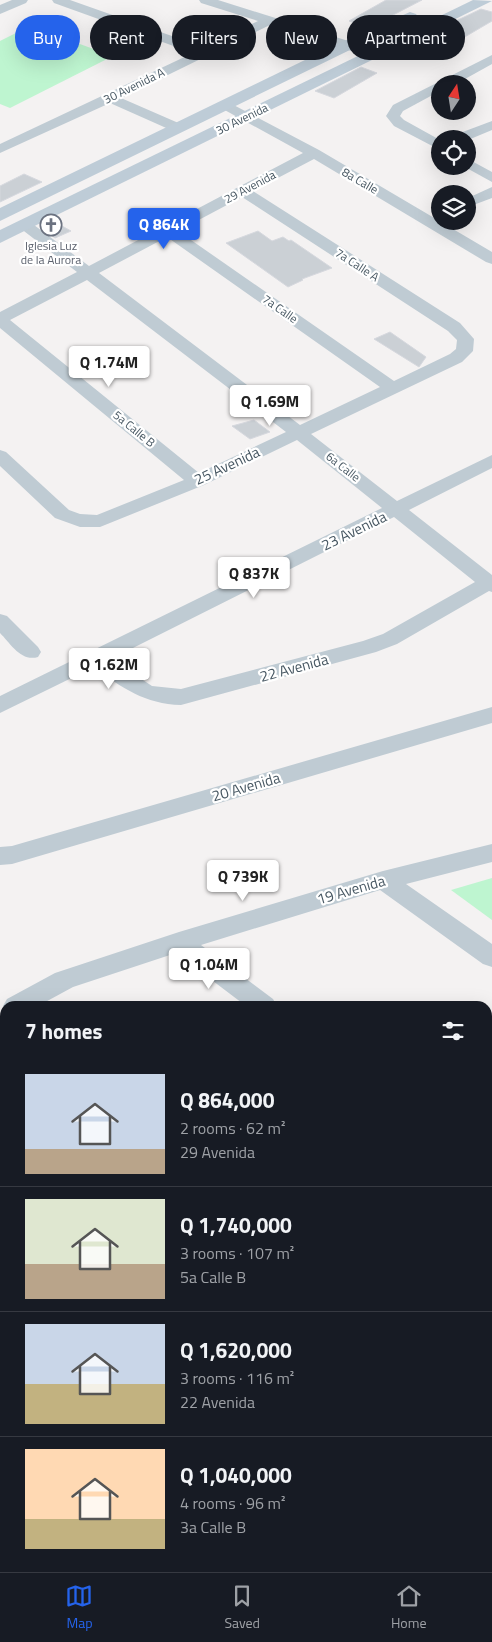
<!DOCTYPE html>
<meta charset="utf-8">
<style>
:root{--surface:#171b24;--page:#20242c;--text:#f1f3f6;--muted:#9ea1a6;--line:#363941;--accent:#2563eb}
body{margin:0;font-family:"Titillium Web",sans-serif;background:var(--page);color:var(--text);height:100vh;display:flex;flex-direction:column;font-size:19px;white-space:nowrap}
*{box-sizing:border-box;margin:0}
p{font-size:16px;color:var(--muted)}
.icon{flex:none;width:28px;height:28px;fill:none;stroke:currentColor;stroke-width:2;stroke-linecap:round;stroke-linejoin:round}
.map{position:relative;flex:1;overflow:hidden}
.details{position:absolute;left:0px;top:1001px;width:492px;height:571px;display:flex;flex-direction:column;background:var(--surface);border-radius:15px 15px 0 0;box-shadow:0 5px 20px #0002}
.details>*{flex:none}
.top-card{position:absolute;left:15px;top:15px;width:462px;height:45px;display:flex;gap:10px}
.needle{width:32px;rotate:12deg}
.controls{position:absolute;left:431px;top:75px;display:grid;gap:10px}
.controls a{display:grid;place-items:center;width:45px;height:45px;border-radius:50%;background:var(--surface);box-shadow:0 5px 20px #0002;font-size:25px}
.price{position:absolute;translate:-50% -42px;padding:0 11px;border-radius:5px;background:#fff;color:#222;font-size:16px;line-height:32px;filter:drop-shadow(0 1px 2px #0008)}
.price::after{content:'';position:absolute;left:50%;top:30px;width:15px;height:11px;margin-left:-8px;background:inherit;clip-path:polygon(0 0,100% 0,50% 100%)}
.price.selected{background:var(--accent);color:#fff}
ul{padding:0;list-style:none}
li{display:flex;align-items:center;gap:15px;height:125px;padding:0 25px}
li+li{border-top:1px solid var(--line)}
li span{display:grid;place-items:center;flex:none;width:140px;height:100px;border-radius:0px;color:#555}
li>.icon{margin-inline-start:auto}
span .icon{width:60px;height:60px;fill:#fffc;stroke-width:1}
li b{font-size:21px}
h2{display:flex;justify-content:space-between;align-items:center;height:60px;padding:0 25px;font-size:21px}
.tag{padding:0 18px;border-radius:22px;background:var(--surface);box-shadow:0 5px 20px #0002;font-size:18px;line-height:45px}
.tag.selected{background:var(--accent);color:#fff}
.menu{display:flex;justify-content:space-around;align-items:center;height:70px;border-top:1px solid var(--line);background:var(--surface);font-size:14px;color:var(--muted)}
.menu a{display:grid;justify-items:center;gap:2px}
.menu .selected{color:var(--accent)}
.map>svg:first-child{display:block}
</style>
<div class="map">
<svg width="492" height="1572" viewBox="0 0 492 1572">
<rect width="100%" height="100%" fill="#f4f2f2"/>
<g fill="#bef5d0">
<polygon points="30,26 113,56 10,108 0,104 0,41"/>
<polygon points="492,878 492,920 451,890"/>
</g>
<g fill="#cbd0d5" stroke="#d6d8de">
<polygon points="386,0 422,0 368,28 349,21"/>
<polygon points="481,9 492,12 492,21 463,38 439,29"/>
<polygon points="361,67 377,73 334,98 315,91"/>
<polygon points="24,174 42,182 0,202 0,186"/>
<polygon points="53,221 71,231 55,238 40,227"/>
<polygon points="258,231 272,241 283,237 289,241 291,240 332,268 302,279 303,280 288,287 226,243"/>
<polygon points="390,332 426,357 419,367 374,339"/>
<polygon points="254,420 270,432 250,439 232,426"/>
</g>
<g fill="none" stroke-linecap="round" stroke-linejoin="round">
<g fill="#bfcbd3" fill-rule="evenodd">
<polygon points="12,0 28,0 26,3 0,14 0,5"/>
<polygon points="52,0 70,0 203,47 258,21 201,3 199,0 218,0 380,51 382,54 375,58 370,57 270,25 121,98 183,125 185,128 183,131 173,131 110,103 0,153 0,144 193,53 54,3"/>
<polygon points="492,55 492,64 456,84 440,84 440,91 403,111 400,116 404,120 440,140 440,150 394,126 386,116 393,105"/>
<path d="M226,101L319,150L492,252V264L486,262L314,159L253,191L460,323L474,339L473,351L462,362L311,434L397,501L492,455V468L409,510L492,575V592L489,591L397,644L376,652L181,705C145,704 122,688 94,667L0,713V696L382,508L297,440L204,485L100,527H80L55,518L0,466V450L6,452L69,510L80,514L97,515L184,480L0,328V312L77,272L20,228L17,225L20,222H30L89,266L303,153L221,108L219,105L221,102ZM242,197L448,331L457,340L456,349L450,354L394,381L178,231ZM167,237L380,387L300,425L99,273ZM87,280L286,432L199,473L10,320ZM394,517L475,582L383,634L363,641L181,689L152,686L111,659Z"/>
<polygon points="492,121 492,130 468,140 450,139 452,136"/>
<polygon points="468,159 492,172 492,182 463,166 468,166"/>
<polygon points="492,187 492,198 468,207 468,198"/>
<path d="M0,614L7,616L38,647L41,652L38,657C21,662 11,644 0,633Z"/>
<polygon points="492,707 492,723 12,864 0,865 0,847 12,846"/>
<polygon points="492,844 492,862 406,884 492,944 492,967 483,964 380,890 201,945 273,999 277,1006 246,1006 176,953 73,987 38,1006 5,1006 5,1009 3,1006 7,999 55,973 179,932 383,871"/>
<polygon points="488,1162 492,1163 492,1189 488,1188"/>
<polygon points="488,1407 492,1408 492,1441 488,1439"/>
</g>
<g fill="#beccd7" fill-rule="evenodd">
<polygon points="473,0 492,1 0,243 0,230"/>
<polygon points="410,12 416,14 418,17 416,20 354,48 0,221 0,208 342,42"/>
</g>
<g fill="#afc4d3" fill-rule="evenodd">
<polygon points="0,1346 5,1348 5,1387 0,1385"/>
<polygon points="0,1425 5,1427 5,1468 0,1466"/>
<polygon points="98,1568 141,1568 143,1572 100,1572"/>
<polygon points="179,1568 221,1568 223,1572 181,1572"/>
</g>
</g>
<defs>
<g id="church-ring" transform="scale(1.125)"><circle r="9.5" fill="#fff" stroke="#6b7280" stroke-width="1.5"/><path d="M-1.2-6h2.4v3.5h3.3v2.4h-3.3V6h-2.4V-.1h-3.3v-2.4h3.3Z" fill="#6b7280"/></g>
</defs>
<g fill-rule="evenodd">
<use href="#church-ring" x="51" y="225"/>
</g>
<g text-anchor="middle" stroke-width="4.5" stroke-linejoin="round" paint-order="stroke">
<g font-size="12" fill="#475762" stroke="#fff">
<text transform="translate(134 86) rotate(-26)" y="4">30 Avenida A</text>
<text transform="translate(242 119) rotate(-26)" y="4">30 Avenida</text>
<text transform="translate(360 181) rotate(30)" y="4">8a Calle</text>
<text transform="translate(250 187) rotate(-28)" y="4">29 Avenida</text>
<text transform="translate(357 265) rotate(33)" y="4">7a Calle A</text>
<text transform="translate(280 309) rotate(35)" y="4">7a Calle</text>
<text transform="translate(134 429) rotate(39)" y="4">5a Calle B</text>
<text transform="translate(343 467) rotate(38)" y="4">6a Calle</text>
</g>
<g font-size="12" fill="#5b616d" stroke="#fff">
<text x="51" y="250">Iglesia Luz<tspan x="51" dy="14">de la Aurora</tspan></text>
</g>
<g font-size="15" fill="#475762" stroke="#fff">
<text transform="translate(227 466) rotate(-25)" y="5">25 Avenida</text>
<text transform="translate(354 531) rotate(-26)" y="5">23 Avenida</text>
<text transform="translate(294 668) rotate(-15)" y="5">22 Avenida</text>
<text transform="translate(246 787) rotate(-16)" y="5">20 Avenida</text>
<text transform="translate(351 890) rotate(-16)" y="5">19 Avenida</text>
</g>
</g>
</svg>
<div class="controls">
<a><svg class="needle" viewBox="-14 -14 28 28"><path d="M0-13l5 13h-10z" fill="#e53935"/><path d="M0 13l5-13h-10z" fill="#9ea1a6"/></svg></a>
<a><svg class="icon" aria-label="locate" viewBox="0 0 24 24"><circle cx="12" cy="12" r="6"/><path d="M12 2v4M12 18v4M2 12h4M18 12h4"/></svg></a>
<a><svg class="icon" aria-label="layers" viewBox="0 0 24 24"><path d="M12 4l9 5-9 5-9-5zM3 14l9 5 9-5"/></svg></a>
</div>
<b class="price selected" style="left:164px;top:250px">Q 864K</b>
<b class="price" style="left:109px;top:388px">Q 1.74M</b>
<b class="price" style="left:270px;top:427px">Q 1.69M</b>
<b class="price" style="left:254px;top:599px">Q 837K</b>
<b class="price" style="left:109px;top:690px">Q 1.62M</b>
<b class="price" style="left:243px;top:902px">Q 739K</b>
<b class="price" style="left:209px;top:990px">Q 1.04M</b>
<div class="top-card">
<a class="tag selected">Buy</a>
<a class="tag">Rent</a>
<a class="tag">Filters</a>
<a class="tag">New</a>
<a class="tag">Apartment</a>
</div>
<section class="details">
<h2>7 homes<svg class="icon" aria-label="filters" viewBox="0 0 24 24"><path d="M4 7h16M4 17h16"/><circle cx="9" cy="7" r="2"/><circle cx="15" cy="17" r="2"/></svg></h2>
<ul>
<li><span style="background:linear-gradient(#c9d6e8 75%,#b9a48a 0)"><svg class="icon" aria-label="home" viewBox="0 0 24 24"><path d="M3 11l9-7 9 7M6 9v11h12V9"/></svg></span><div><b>Q 864,000</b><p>2 rooms · 62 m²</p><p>29 Avenida</p></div></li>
<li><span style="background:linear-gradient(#dfe7d0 65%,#b9a48a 0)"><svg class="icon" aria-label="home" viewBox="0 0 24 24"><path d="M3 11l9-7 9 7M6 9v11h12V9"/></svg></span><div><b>Q 1,740,000</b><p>3 rooms · 107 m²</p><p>5a Calle B</p></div></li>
<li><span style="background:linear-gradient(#c9d6e8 60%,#c2b280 0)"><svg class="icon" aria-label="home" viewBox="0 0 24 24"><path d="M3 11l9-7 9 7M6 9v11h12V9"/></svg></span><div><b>Q 1,620,000</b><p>3 rooms · 116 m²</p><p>22 Avenida</p></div></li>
<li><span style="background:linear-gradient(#ffd9b3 70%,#c2b280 0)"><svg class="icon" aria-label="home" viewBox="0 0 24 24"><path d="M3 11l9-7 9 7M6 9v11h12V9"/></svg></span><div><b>Q 1,040,000</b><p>4 rooms · 96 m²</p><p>3a Calle B</p></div></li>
</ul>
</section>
</div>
<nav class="menu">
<a class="selected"><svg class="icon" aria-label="map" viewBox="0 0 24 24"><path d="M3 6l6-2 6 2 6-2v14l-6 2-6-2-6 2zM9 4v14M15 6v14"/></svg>Map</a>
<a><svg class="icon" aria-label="saved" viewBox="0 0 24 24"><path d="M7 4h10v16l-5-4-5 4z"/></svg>Saved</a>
<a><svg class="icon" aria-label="home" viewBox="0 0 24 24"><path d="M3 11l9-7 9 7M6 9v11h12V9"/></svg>Home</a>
</nav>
